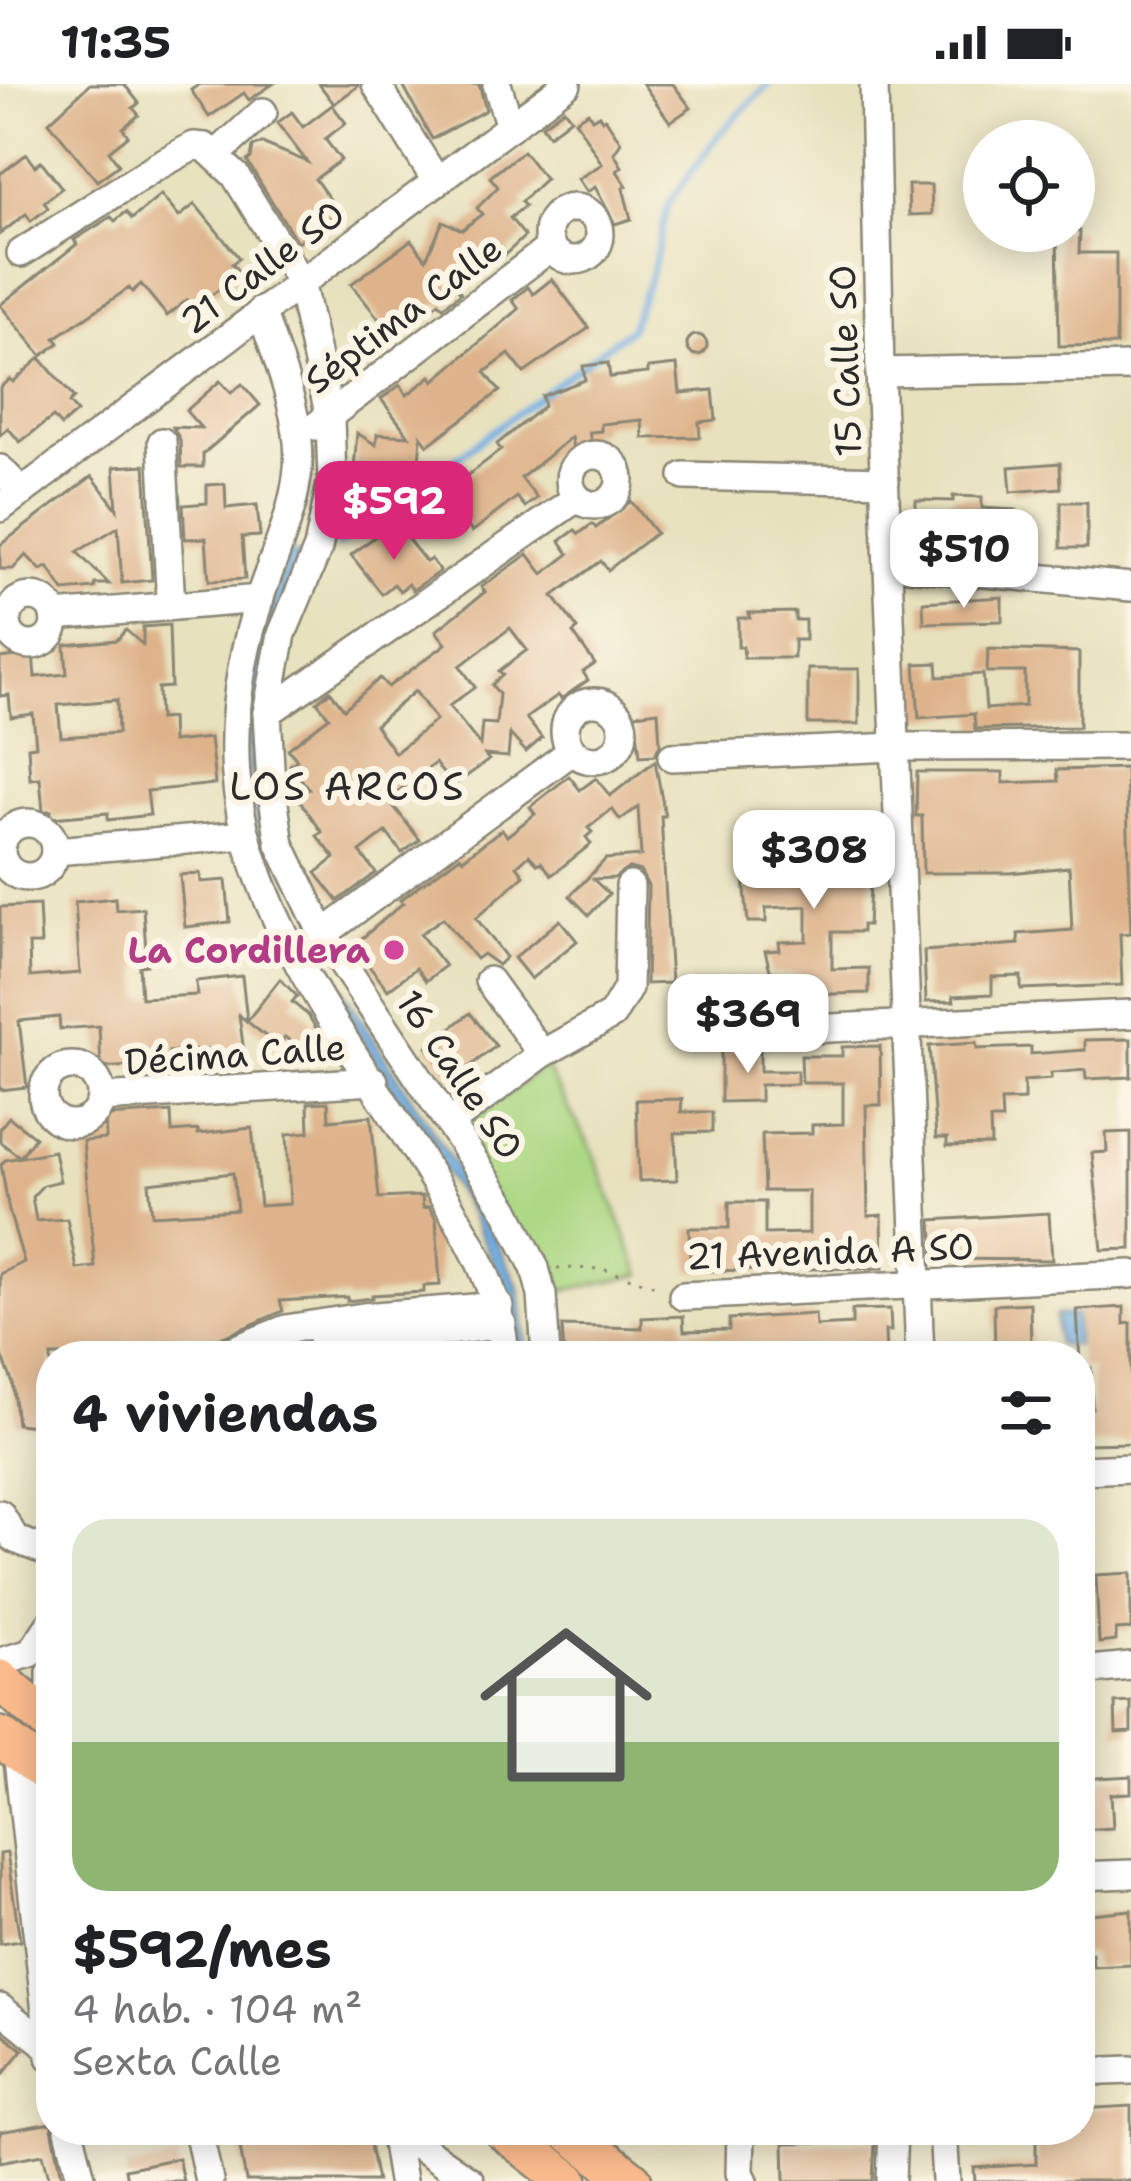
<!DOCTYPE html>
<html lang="es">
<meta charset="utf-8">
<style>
:root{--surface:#fff;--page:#f6f6f6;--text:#202124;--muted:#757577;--accent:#db2777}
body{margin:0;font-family:"Shantell Sans",sans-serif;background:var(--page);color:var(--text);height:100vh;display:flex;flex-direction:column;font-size:45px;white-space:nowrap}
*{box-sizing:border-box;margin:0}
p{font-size:39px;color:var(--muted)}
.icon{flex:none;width:66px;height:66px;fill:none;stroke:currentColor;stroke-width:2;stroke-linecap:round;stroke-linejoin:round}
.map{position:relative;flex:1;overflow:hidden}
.panel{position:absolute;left:36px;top:1257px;width:1059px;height:804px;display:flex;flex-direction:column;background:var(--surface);border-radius:48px;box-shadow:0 6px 30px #0003}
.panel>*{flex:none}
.tools{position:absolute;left:963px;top:36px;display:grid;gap:24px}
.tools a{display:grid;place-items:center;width:132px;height:132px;border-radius:50%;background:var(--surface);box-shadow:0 6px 30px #0003;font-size:60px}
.price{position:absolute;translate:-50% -102px;padding:0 27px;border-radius:24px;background:#fff;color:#222;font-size:39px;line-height:78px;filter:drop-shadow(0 3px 6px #0008)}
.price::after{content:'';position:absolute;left:50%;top:72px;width:36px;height:27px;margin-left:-18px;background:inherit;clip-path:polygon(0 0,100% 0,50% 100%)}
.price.active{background:var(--accent);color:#fff}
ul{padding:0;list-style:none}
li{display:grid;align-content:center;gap:24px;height:636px;padding:0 36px}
li span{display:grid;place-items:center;height:372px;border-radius:36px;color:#555}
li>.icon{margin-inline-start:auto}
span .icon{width:216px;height:216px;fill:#fffc;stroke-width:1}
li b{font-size:51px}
h2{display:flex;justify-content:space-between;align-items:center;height:144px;padding:0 36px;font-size:51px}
.status{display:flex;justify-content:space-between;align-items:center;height:84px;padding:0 60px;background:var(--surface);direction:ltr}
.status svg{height:33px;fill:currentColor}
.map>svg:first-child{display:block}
</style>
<div class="status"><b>11:35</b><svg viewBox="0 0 49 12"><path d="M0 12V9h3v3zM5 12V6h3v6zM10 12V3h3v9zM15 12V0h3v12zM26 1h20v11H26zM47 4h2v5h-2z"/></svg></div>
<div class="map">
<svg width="1131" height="2097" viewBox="0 0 1131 2097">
<rect width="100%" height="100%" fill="#fcf5e5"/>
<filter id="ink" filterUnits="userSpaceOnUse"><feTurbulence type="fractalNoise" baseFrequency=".00833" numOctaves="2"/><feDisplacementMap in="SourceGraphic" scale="24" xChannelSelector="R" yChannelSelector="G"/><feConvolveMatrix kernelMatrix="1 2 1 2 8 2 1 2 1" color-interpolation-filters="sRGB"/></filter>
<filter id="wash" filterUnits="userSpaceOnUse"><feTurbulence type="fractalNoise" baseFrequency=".004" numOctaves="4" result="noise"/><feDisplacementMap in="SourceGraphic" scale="48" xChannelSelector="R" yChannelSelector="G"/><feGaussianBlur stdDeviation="2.7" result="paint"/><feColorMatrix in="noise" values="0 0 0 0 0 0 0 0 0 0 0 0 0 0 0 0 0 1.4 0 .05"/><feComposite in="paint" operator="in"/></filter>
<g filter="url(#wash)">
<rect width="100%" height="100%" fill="#e8e1be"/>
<polygon fill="#add885" stroke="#6c8258" stroke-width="3" points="545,982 593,1068 641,1191 541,1211 452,1051"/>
<g fill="#70aee3" stroke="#4e6c87" stroke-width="3">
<polygon points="287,469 301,471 266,579 275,778 313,860 478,1118 519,1204 527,1272 516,1272 514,1234 506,1204 467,1123 304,864 265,779 252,715 246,633 254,578"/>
<polygon points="1056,1231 1075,1231 1076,1261 1057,1261"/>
</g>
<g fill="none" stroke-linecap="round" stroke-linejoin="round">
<polyline stroke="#70aee3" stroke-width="6" points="338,462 630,245 653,185 668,120 720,49 769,0"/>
</g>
<g id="blocks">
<g fill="#deb38b" fill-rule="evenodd">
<polygon points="90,0 124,0 139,19 133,24 139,31 123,44 128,52 109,67 119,81 97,97 49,38"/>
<polygon points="200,0 273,0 249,16 244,9 209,33 191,6"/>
<polygon points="319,0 358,0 358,2 334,20"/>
<polygon points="402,0 479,0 486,26 432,55"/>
<polygon points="643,0 673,0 691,24 670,38"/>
<polygon points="332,21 346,39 325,55 341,76 315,95 339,128 297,158 247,77 251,74 253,63 262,59 307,78 277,39 292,28 303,43"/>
<polygon points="564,25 571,34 549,51 542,41"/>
<polygon points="588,28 592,35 599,31 602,36 605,34 621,58 614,69 622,83 617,87 627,102 623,104 631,135 615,140 595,103 587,108 578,95 602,80 575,36"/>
<polygon points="523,67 545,95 521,118 525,122 510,134 525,152 497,178 488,166 452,197 461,209 443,223 439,218 394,254 351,200 411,156 426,175 443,137 462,146 482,130 477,124 498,103 490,93"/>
<polygon points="27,70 35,82 41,77 62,104 44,118 48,124 31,137 26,130 0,150 0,90"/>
<polygon points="908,101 931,101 932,130 909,131"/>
<polygon points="161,111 179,133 195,120 239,174 232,180 241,190 193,224 187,216 167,232 141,200 132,208 129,204 55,254 59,259 42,272 0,221 77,160 74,156 111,133 115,137 126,128 132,135"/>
<polygon points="1057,147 1080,147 1079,169 1116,169 1116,261 1059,262"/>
<polygon points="552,195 589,244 524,289 509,270 485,288 500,307 428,361 421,352 418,390 410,390 410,399 396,398 395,411 371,409 374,386 354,385 357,349 376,361 377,350 409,352 381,315 400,301 407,311 431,292 434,297 519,225 512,216 528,203 533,210"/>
<circle cx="697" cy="261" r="10"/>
<polygon points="40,274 74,314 69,319 77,328 61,342 53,333 20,358 8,344 0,351 0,303 10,295 13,298"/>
<polygon points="608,279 610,293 648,289 648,284 677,281 680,309 713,306 716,336 699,338 700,353 643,354 642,336 601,340 601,347 589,348 592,361 573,365 571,353 521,394 537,414 525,423 517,413 472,448 443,410 501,366 497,360 544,322 542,312 585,296 583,282"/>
<polygon points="220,297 231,309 242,300 260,321 203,370 203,383 181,383 180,356 173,343 201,344 186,327"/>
<polygon points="1060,379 1061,404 1011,408 1009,383"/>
<polygon points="145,381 152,496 122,499 118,443 77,468 109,500 95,500 95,504 64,507 48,483 41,486 26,471 13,485 0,485 0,461 92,392 117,425 114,383"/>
<polygon points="225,400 226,424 257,421 260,452 242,453 245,495 209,497 206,454 185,455 183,421 207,419 207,401"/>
<polygon points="953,412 982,413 982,424 1016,426 1013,464 980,461 979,465 948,464 948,468 915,464 916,416 953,417"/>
<path d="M631,417L656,449L608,486L601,477L553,512L578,545L573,549L595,580L583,588L588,596L561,615L558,611L526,634L542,654L526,668L510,650L508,673L485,671L489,676L453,702L435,679L388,715L420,756L402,769L386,748L360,768L376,789L338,817L316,789L335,774L317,752L322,748L298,714L309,705L290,681L297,676L288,665L329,633L317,618L330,607L344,625L380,594L388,603L446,560L436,547L485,508L481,503L528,470L543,490L569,470L560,457L575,446L579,450L592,440L596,444ZM510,544L527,566L499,587L503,591L492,601L499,610L496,640L482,639L480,661L449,622L475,603L460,582ZM415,607L436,636L395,669L375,641Z"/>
<rect x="1061" y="418" width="26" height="46"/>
<polygon points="386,444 395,456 403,449 426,478 431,475 440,487 413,506 408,500 400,507 394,500 382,510 351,471"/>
<polygon points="1002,513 1002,537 924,539 923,518"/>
<polygon points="795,528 795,536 805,536 805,556 794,556 794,574 744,574 743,563 738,563 738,534 750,534 748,529"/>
<path d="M169,541L171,603L158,604L159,635L171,634L172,658L210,654L215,700L147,707L150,731L108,736V729L51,734V727H43L40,694L30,695L28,663L36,662L33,630L11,633L9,611L0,612V574L33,570L35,593L67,590L65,561L117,556L126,546L143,561V543ZM117,616L118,649L61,653L58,621Z"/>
<polygon points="988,565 1079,568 1079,643 975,645 974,630 919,634 915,580 937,579 938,593 983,590 986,625 1025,622 1025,588 987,588"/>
<rect x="808" y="585" width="51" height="55"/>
<polygon points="658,627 660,660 655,671 640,672 635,630"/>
<polygon points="655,677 665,732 661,732 671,899 646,900 648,802 640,787 629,784 614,794 593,795 609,810 589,831 570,812 606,775 641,772 638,723 620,736 612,725 588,744 592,748 586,753 591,760 552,791 541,778 538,780 529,771 517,782 524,791 476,834 506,873 498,881 483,870 476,875 443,834 420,850 445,882 426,897 416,884 388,906 353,862 403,819 400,816 460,772 463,775 502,745 507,752 535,730 530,723 569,692 580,706 596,694 610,712"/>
<polygon points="1126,684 1131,849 1120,850 1122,901 1021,905 1021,892 992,893 992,910 953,912 954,917 926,918 924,867 1019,860 1018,850 1072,846 1069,783 1010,789 923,789 922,732 916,732 917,688 1003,688 1003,699 1058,697 1057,686"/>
<polygon points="872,765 868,841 862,841 862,848 832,848 832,885 869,884 869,909 800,911 800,890 771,890 765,867 780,866 779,858 807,857 807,822 766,824 766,838 748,838 742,774"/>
<polygon points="200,789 201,798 226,796 230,838 185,843 180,791"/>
<polygon points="115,814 116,826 143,824 147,881 139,882 141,914 197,911 196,897 242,892 247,937 280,895 297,912 292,918 308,931 319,949 305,968 285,953 278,962 239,931 244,968 216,973 215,965 169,968 170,986 147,987 146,981 101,984 99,942 60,945 59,933 19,937 27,1003 0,1006 0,823 39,821 41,860 29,860 30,893 80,889 75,818"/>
<polygon points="560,836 577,857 531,895 514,874"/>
<polygon points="470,929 496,962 452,996 427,963"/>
<polygon points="1131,955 1131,993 1086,995 1085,986 1051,989 1051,995 1024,997 1024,1016 1001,1017 1002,1036 990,1036 991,1061 947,1062 947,1054 936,1054 929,962 976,959 977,965 1031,963 1031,970 1085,966 1085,956"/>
<polygon points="880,962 881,1021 866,1021 868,1132 882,1131 883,1184 809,1185 809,1175 766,1176 766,1186 690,1187 689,1144 729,1144 729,1118 765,1118 765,1150 809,1149 809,1107 764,1107 762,1050 812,1049 812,1041 843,1040 843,999 802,999 801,972 842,972 842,963"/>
<polygon points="760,965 760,987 797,987 797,1000 760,1001 760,1017 721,1018 721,966"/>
<polygon points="682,1015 681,1028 712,1028 712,1048 675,1049 677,1096 639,1097 636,1016"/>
<path d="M328,1018L329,1036L371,1032L379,1114L422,1112L423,1124L429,1123L436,1135L440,1201L424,1202V1208L372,1211V1214L347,1217V1213L280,1217L283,1227L179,1272H51V1344L17,1340L12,1297L0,1266V1190L24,1178L9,1127L1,1081L5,1076L54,1067L60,1097L43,1101L32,1113L36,1137L67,1135L77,1185L95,1183L83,1057L106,1055L105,1032L171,1028L172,1048L198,1046V1050L252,1044L260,1122L290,1120L287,1050L309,1048L308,1019ZM233,1089L237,1126L152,1131L149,1099Z"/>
<polygon points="9,1033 35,1053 20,1073 0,1058 0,1044"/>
<polygon points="1131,1048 1131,1165 1102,1166 1092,1069 1107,1068 1106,1049"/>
<polygon points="1049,1129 1052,1176 934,1175 932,1136"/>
<polygon points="1030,1219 1031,1264 1011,1265 1011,1272 995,1272 994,1221"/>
<polygon points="1124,1223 1124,1240 1131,1239 1131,1359 1083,1360 1083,1324 1092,1324 1091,1284 1083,1285 1080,1278 1077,1226"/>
<polygon points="890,1225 891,1247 885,1247 886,1272 643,1272 642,1264 631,1263 603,1265 604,1272 564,1272 562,1242 642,1244 642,1234 683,1232 684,1247 729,1246 729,1235 815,1230 816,1242 852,1240 852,1226"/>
<polygon points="1131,1489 1131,1545 1116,1546 1116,1557 1099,1559 1096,1491"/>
<polygon points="1131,1618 1131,1648 1116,1649 1115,1619"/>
<polygon points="1131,1692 1131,1709 1111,1710 1113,1744 1080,1746 1080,1695"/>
<polygon points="7,1769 20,1857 0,1860 0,1770"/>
<polygon points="1131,1826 1131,1881 1093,1883 1092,1869 1080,1870 1080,1831"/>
<polygon points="0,1947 23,1966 0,1994"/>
<polygon points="1131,2022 1131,2097 975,2097 974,2084 1036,2080 1036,2046 1080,2046 1080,2025"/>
<polygon points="51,2039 63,2097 50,2097 43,2070 0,2078 0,2048"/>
<polygon points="237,2046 367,2046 377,2097 246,2097"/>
<polygon points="875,2057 873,2097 785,2097 784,2059"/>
<polygon points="178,2074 183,2097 127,2097 125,2085"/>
</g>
</g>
</g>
<g filter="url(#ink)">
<use href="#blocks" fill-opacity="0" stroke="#8a8674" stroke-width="3"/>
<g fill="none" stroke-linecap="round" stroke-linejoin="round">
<g stroke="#8a8674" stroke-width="32">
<g id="minor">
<polyline points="376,0 437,98"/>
<polyline points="497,0 510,43"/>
<polyline points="874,0 880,288 920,1272"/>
<polyline points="217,70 263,28"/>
<circle cx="574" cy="150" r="26"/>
<polyline points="21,169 157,82 194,62 205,63 235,91 300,197 330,334 332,395 318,464 282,550 267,629 271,700 280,760 323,850 506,1125 535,1184 542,1211 546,1272"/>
<path d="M261,227C275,269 294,314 298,358C303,408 278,461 262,507C236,585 225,667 245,748C276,869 361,977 425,1082C463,1144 500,1199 505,1272"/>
<polyline points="880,288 1131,283"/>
<polyline points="316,342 551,163"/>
<polyline points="162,358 171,522"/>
<circle cx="595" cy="396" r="25"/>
<polyline points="0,385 22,408"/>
<polyline points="684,392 885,397"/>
<polyline points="0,424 567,0"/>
<polyline points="888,480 1131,503"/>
<circle cx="31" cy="537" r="24"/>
<polyline points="54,532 260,515"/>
<circle cx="594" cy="647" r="29"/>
<polyline points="267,629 577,414"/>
<polyline points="672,673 896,663 1131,662"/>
<circle cx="28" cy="766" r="27"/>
<polyline points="55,767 246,751"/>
<polyline points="323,850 572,667"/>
<polyline points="489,897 542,970"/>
<polyline points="724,949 1131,930"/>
<circle cx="72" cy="1011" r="29"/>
<polyline points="101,1014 374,997"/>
<polyline points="450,1039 542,970 612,931 628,904 630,802"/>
<polyline points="683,1212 1131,1190"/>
<polyline points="322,1257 412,1252 502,1240"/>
<polyline points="219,1272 286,1245 363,1233 499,1222"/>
<polyline points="1080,1386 1131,1384"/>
<polyline points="0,1430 15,1455 51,1469"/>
<polyline points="0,1578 31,1569 51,1539"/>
<polyline points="1080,1587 1131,1582"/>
<polyline points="51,1589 51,1632"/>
<polyline points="17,1666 51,1973"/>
<polyline points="1080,1792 1131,1790"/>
<polyline points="0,1924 49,1963"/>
<polyline points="1080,1988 1131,1986"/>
<polyline points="69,2046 82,2097"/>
<polyline points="198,2046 209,2097"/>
<polyline points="394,2046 402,2097"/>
<polyline points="396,2046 470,2097"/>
<polyline points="741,2046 740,2089 744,2097"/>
<polyline points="943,2046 946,2097"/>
<polyline points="891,2097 893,2046"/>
</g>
</g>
<g stroke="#8a8674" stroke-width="44">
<g id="highway">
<polyline points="0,1596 51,1640"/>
<polyline points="0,1653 51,1692"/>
<polyline points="503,2046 568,2097"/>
<polyline points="568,2046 632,2097"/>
</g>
</g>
<polyline stroke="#8a8674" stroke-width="3" stroke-dasharray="3 9" stroke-linecap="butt" points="557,1184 603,1185 659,1203"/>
<use href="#minor" stroke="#fff" stroke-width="27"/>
<use href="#highway" stroke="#fbbb8d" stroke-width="39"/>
</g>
</g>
<circle fill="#d1479c" stroke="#fcf5e5" stroke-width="4.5" cx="394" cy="866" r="12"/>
<g text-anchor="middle" stroke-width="12" stroke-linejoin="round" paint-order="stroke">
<g font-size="36" fill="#2b2b2b" stroke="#fcf5e5">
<text transform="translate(262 183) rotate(-37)" y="13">21 Calle SO</text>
<text transform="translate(403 230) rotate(-37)" y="13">Séptima Calle</text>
<text transform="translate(845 277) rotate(-92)" y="13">15 Calle SO</text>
<text transform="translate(235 970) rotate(-4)" y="13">Décima Calle</text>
<text transform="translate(460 990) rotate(56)" y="13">16 Calle SO</text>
<text transform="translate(830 1167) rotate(-2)" y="13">21 Avenida A SO</text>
</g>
<g font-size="36" font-weight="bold" fill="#b23c85" stroke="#fcf5e5" text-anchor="end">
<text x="370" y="879">La Cordillera</text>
</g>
<g font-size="39" letter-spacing="3" fill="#2b2b2b" stroke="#fcf5e5">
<text x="348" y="716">LOS ARCOS</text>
</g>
</g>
</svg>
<div class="tools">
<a><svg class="icon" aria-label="locate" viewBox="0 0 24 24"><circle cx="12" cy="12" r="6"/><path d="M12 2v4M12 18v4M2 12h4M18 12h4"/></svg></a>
</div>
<b class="price active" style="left:394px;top:479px">$592</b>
<b class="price" style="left:964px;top:527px">$510</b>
<b class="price" style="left:814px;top:828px">$308</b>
<b class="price" style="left:748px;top:992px">$369</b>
<section class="panel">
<h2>4 viviendas<svg class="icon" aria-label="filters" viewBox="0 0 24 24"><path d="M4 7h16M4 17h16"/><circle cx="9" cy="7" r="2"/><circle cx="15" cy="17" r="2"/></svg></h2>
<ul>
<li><span style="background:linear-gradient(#dfe7d0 60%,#8fb573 0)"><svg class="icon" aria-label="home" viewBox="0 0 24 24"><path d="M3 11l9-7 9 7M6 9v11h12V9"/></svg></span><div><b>$592/mes</b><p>4 hab. · 104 m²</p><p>Sexta Calle</p></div></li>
</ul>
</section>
</div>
